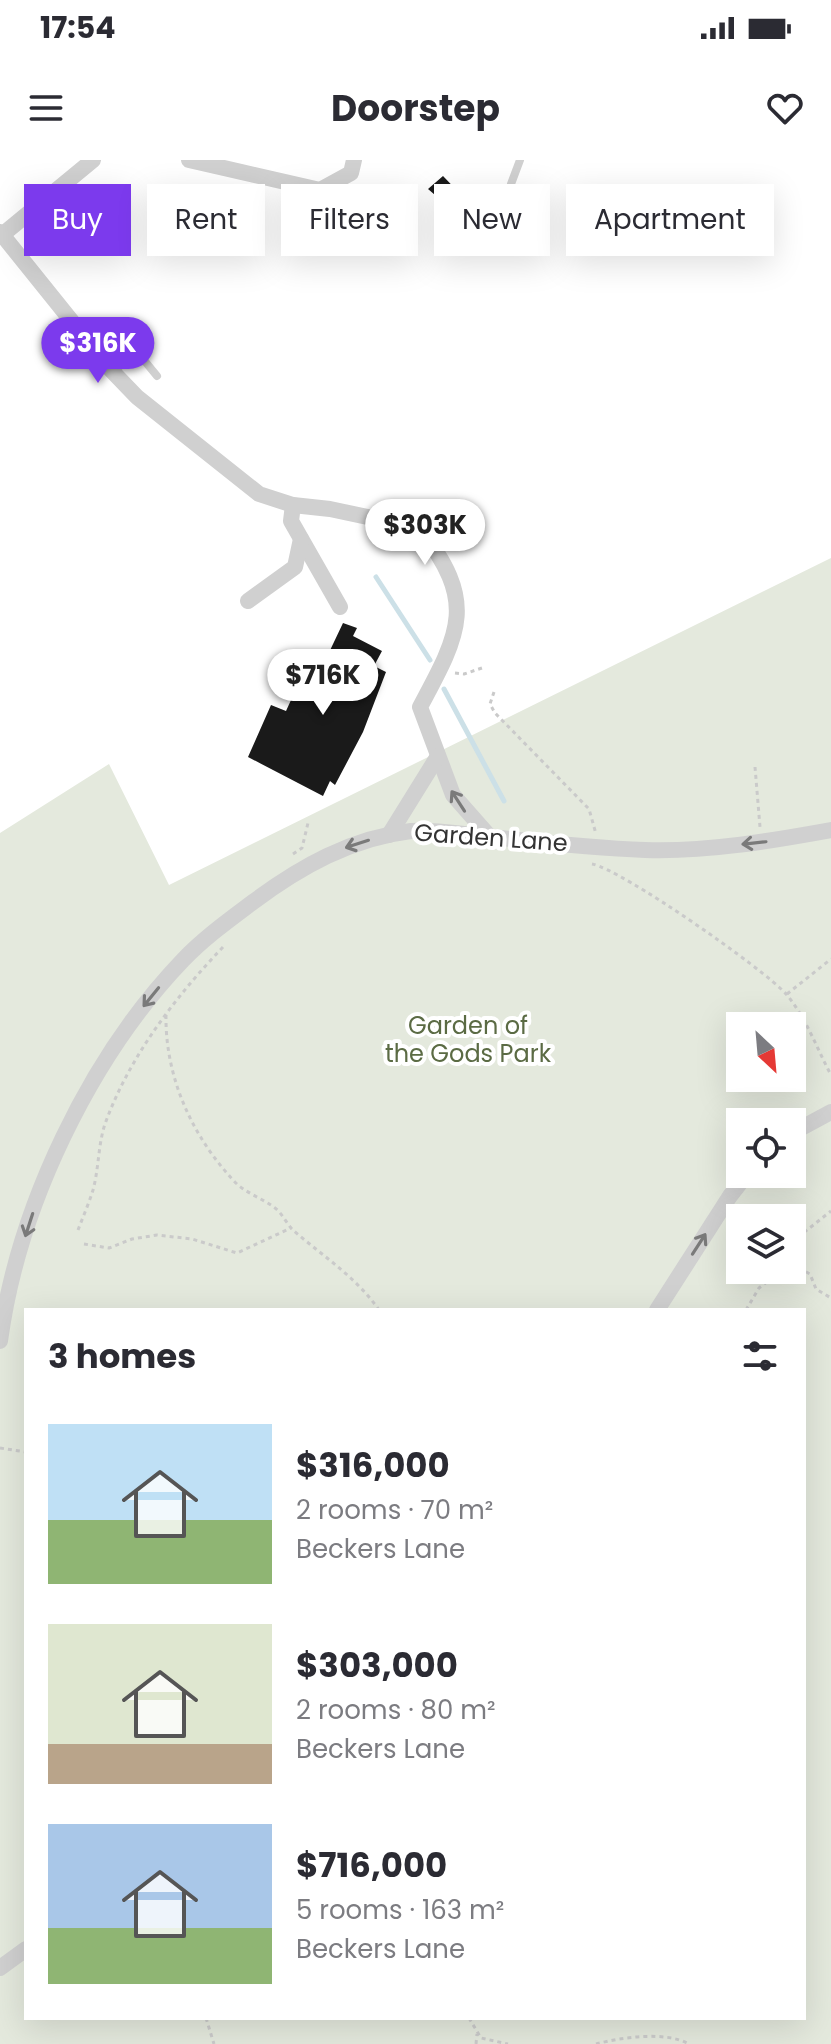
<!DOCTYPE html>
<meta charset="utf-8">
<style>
:root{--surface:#fff;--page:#f7f7f7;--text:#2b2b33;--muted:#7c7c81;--accent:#7c3aed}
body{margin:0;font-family:Poppins,sans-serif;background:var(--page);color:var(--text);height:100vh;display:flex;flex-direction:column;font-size:30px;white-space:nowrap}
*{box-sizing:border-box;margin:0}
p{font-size:26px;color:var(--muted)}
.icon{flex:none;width:44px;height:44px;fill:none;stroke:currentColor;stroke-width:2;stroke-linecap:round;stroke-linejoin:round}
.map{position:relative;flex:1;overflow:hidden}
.details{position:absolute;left:24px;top:1148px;width:782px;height:712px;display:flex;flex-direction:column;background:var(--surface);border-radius:0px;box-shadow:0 8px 32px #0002}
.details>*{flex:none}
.guide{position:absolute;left:24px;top:24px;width:784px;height:72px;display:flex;gap:16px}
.needle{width:52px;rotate:154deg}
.controls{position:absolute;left:726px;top:852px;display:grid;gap:16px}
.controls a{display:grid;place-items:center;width:80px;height:80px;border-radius:0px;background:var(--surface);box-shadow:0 8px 32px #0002;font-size:40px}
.price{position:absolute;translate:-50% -68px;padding:0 18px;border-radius:28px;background:#fff;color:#222;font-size:26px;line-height:52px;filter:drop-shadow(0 2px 4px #0008)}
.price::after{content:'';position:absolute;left:50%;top:48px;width:24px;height:18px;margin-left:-12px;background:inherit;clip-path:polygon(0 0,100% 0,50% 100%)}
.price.active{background:var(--accent);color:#fff}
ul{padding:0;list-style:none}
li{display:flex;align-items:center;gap:24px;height:200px;padding:0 24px}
li span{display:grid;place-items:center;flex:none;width:224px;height:160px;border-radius:0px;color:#555}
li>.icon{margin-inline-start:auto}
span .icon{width:96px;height:96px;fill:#fffc;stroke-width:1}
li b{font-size:34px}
h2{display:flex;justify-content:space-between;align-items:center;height:96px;padding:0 24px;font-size:34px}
.chip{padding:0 28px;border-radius:0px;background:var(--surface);box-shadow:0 8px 32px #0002;font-size:28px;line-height:72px}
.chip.active{background:var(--accent);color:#fff}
.status{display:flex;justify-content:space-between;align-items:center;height:56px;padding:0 40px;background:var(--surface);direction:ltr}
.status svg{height:22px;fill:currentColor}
header{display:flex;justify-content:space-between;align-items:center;height:104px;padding:0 24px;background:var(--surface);font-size:36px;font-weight:700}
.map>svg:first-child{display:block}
</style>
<div class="status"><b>17:54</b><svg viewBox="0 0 49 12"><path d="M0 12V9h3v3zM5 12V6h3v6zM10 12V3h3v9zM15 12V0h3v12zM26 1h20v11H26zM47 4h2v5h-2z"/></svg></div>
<header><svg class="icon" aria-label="menu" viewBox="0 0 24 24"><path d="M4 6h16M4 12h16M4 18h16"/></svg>Doorstep<svg class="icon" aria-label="heart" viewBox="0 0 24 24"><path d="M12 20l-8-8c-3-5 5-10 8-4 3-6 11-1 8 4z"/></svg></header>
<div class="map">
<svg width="831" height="1884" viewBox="0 0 831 1884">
<rect width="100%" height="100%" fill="#fff"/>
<path fill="#e4e9dd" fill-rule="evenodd" d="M831,398V1884H0V673L109,604L169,725ZM740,866H792V918H740ZM740,962H792V1014H740ZM740,1058H792V1110H740ZM26,1150H804V1858H26Z"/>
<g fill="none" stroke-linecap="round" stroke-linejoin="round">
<g stroke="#cce0e7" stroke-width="5">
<polyline points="376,417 430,500"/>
<polyline points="444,529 504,641"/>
</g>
</g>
<g fill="#1a1a1a">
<polygon points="443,16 469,43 455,55 447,48 436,46 435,35 428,29"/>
<polygon points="515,40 531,44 526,67 515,72 499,68 498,49"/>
<polygon points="343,463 357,468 353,476 382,491 374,506 386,512 363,572 335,625 330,621 323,636 248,597 271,545 286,551 302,516 315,522"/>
</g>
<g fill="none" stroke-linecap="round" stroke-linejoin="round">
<g stroke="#cacaca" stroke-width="3" stroke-dasharray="4 4" stroke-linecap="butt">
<polyline points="455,513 464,514 482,508"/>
<polyline points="494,532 490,544 495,553 589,649 596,674"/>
<polyline points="755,607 760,667"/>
<polyline points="293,694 302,688 308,663"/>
<path d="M592,704C621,709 764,809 786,834C806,857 817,889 831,915"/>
<polyline points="787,834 831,799"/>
<path d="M166,855C165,917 192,976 234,1021C245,1033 262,1038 275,1048C283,1054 287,1065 294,1071C324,1097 356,1117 379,1150"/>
<path d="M78,1070C83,1057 89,1043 93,1030C99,1008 98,985 105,964C129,897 176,836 224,786"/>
<polyline points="84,1084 109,1088 132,1079 157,1075 192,1079 237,1093 291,1068"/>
<polyline points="792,1093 802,1074 831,1051"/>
<polyline points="792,1104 810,1114 816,1129 831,1138"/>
<polyline points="746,1150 759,1128 782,1110"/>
<polyline points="0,1288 26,1292"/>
<polyline points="206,1858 214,1884"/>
<polyline points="469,1858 481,1878 508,1884"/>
<polyline points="476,1884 477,1874"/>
<path d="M596,1884C622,1877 666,1871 689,1884"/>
</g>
<g stroke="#d0d0d0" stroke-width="8">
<polyline points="511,24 520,0"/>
<polyline points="121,172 157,216"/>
<polyline points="113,211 138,193"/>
</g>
<g stroke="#d0d0d0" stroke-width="16">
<polyline points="189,0 320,30 351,13 354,0"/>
<path d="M0,72L111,210L137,237L259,334L293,345L330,349L419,368C477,441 461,471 420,547L453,635L490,677"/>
<polyline points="2,75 93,0"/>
<polyline points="293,345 291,361 340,447"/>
<polyline points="248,441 295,407 301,379"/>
<polyline points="389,675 438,596"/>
<polyline points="792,973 831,952"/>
<polyline points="657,1150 730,1036 747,1014"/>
<path d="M0,1181C18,1047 90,897 183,800C204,778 229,760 253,742C300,707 351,678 411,671C435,669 459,674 483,676C536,682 591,688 645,690C707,692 770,681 831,670"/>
<polyline points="0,1808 26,1789"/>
</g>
</g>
<defs><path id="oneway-shaft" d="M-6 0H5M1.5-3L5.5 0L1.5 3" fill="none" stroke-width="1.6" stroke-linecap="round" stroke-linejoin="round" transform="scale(2)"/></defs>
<g stroke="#7a7a7a">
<use href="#oneway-shaft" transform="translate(458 641) rotate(-123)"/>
<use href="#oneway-shaft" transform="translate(754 683) rotate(174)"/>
<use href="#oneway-shaft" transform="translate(357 684) rotate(162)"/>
<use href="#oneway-shaft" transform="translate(151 837) rotate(129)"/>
<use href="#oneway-shaft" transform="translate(29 1065) rotate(108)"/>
<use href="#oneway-shaft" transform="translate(699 1084) rotate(-57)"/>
</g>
<g text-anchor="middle" stroke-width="8" stroke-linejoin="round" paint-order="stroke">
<g font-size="24" fill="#333" stroke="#fff">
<text transform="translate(491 678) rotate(4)" y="8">Garden Lane</text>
</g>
<g font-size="24" fill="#5b6b44" stroke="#fff">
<text x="468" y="874">Garden of<tspan x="468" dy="28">the Gods Park</tspan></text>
</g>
</g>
</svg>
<div class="controls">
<a><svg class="needle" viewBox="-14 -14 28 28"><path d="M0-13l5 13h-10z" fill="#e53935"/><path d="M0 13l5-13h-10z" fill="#7c7c81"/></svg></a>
<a><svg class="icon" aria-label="locate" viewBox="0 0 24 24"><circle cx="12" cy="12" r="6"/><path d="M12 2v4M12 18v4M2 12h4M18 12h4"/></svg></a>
<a><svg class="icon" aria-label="layers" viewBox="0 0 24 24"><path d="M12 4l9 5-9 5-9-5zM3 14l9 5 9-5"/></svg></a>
</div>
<b class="price active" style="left:98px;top:225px">$316K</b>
<b class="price" style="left:425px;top:407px">$303K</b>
<b class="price" style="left:323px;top:557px">$716K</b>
<div class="guide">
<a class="chip active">Buy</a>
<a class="chip">Rent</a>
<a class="chip">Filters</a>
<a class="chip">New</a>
<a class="chip">Apartment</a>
</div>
<section class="details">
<h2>3 homes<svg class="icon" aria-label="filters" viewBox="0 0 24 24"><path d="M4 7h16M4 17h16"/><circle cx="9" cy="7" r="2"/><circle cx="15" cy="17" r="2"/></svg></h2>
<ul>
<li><span style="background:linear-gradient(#bfe0f5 60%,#8fb573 0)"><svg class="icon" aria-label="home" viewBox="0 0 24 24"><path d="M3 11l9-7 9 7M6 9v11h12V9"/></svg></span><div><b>$316,000</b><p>2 rooms · 70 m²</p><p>Beckers Lane</p></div></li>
<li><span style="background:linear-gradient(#dfe7d0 75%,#b9a48a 0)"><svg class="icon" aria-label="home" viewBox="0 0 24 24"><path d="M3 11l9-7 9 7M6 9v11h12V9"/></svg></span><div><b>$303,000</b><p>2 rooms · 80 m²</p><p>Beckers Lane</p></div></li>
<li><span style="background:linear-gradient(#a9c7e8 65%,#8fb573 0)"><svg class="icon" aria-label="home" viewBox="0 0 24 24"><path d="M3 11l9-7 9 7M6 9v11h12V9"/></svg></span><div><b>$716,000</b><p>5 rooms · 163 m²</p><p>Beckers Lane</p></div></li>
</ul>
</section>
</div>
